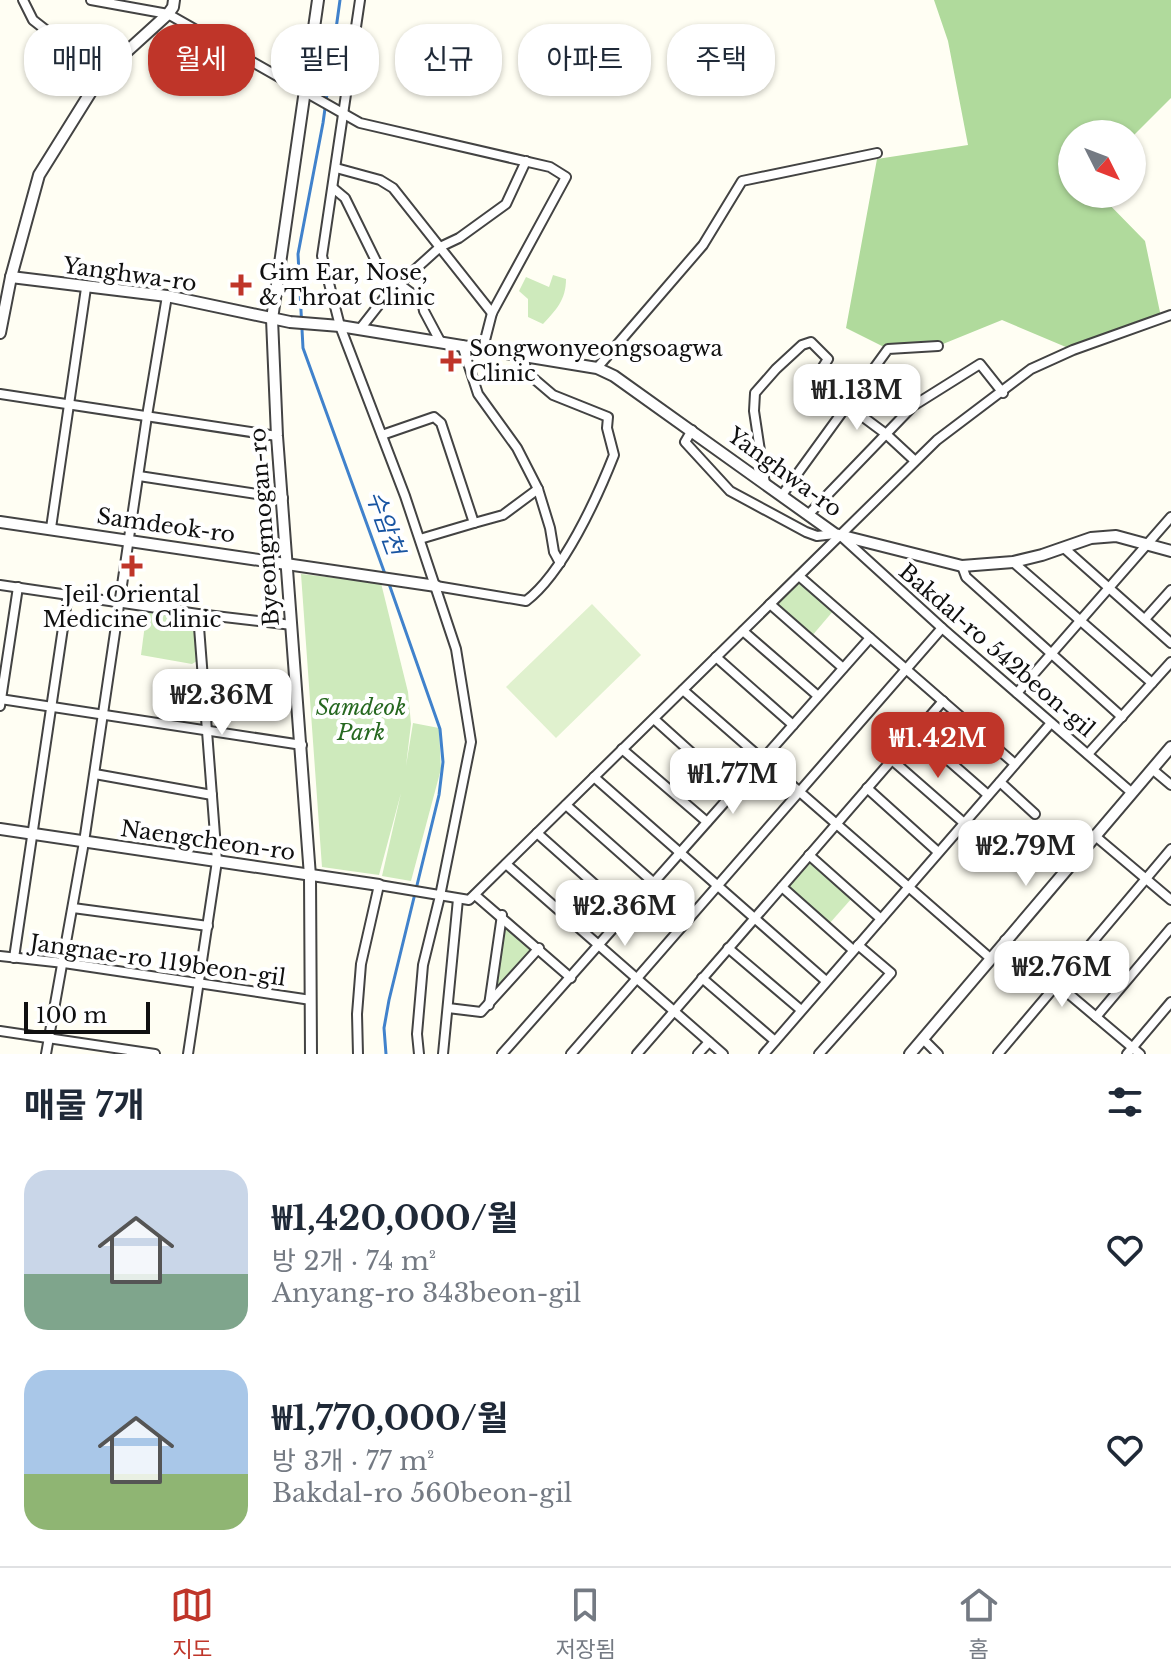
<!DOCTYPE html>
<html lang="ko">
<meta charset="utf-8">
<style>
:root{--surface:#fff;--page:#f6f6f7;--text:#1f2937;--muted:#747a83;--line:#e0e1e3;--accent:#bf3529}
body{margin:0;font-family:"Libre Baskerville","Noto Sans KR",serif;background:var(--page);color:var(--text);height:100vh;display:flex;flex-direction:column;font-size:30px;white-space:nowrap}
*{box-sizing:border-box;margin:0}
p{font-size:26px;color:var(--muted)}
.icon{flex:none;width:44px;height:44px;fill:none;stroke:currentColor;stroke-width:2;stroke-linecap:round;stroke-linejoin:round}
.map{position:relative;height:1054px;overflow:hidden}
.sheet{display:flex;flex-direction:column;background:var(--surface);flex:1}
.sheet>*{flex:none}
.guide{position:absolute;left:24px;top:24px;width:1124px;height:72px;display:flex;gap:16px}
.needle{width:52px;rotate:132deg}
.tools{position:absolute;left:1058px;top:120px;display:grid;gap:16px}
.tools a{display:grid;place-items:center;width:88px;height:88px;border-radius:50%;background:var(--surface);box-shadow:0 2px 6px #0004;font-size:40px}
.scale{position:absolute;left:24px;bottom:20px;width:126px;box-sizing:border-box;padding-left:8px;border:4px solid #101010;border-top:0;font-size:22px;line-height:28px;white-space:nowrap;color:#101010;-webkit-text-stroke:6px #fff;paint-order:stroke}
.price{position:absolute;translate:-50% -68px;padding:0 18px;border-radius:16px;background:#fff;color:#222;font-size:26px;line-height:52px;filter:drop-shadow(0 2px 4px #0008)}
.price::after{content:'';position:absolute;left:50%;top:48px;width:24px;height:18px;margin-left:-12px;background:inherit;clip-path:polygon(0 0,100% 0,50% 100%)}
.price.selected{background:var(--accent);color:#fff}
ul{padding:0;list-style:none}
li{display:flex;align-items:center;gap:24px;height:200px;padding:0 24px}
li span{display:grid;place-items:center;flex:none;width:224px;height:160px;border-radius:24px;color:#555}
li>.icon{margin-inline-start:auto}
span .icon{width:96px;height:96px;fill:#fffc;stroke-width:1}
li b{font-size:34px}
h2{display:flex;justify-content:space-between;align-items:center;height:96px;padding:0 24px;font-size:34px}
.pill{padding:0 28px;border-radius:32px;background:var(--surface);box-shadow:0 2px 6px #0004;font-size:28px;line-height:72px}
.pill.selected{background:var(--accent);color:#fff}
.menu{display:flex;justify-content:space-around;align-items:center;height:112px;border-top:2px solid var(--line);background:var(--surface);font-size:22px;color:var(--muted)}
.menu a{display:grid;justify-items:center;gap:4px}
.menu .selected{color:var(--accent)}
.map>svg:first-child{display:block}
</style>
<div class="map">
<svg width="1171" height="1054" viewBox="0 0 1171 1054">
<rect width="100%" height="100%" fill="#fffef3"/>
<g fill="#ceeabc">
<path d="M553,275L566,279C566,300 556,310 543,324L528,317V299L519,291L526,277L549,287Z"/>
<polygon points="301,574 381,583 408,692 411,724 406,766 413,723 439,728 441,769 411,881 382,876 401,793 379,875 322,867"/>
<polygon points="800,580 834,610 811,637 774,605"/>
<polygon points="147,609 192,617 196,620 197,661 192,664 141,655"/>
<polygon points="807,861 810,861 852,898 829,924 787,888 787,885"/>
<polygon points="503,925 533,950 499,991 495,988"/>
</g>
<polygon fill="#b0da9c" points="934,0 1171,0 1171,98 1132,137 1132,134 1072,134 1072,194 1099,194 1145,241 1161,317 1073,350 1002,320 938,346 888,349 846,328 877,159 968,145 948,41"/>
<polygon fill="#e0f1ce" points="592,604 641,655 556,738 506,687"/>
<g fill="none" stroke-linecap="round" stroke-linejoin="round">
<g stroke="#4082cc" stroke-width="3">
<polyline points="340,0 323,123 298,254 303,348 385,574"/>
<polyline points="386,1054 384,1028 389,1000 439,795 443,762 440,729 388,581"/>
</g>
<g stroke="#434343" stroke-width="12">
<g id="minor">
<polyline points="23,0 33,20 102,74"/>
<polyline points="91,0 168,14 360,123 550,167 566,177 492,313 483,348"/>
<polyline points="360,0 322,256 340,326 405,496 456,649 471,742 440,896 423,965 417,1034 419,1054"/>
<polyline points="336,168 380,180 393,188 492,313"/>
<polyline points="333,188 345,198 378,265 396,283"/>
<polyline points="399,284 422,301 424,311 440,341"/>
<polyline points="360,329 396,283 399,284 440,247 459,238 506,204 526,161"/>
<polyline points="462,345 478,394 517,448 538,489 550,528 554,552 560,563"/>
<polyline points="597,368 703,245 742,181 877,153"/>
<polyline points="0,394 277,436"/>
<polyline points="847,405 886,434 914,460"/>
<polyline points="692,430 685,442 730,491 806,532 817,536 835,534"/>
<polyline points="382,435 434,417 441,423 474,523 420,539"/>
<polyline points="139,476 283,498"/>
<polyline points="765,484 754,411 755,393 776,369 802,345 811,342 828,359 812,384"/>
<polyline points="782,495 888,349 938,346"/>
<polyline points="808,515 913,406 980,364 1003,393"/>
<polyline points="474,523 503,515 538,489"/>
<polyline points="51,528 86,288"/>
<polyline points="841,536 942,628 1131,792"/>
<polyline points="1064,548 1171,643"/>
<polyline points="1013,562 1152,683"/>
<polyline points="962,566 966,577 1122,717"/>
<polyline points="799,576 1015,764"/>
<polyline points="0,585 198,614 292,625"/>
<path d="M436,586L526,601C563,573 597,498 614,455L607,428L608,417L553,395L526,372L524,355"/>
<polyline points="770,604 843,668"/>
<polyline points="1145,619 1171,590"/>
<polyline points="743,631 818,696"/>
<polyline points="716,657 793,725"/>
<polyline points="683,690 990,958"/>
<polyline points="1017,693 1171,517"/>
<polyline points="0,699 302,745"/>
<polyline points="0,706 18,587"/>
<polyline points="654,719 734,791"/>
<polyline points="916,732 988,795"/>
<polyline points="622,749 707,822"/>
<polyline points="1088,754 1171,662"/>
<polyline points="892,760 964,823"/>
<polyline points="1152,769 1171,785"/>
<polyline points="95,774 212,795"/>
<polyline points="594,777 826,981"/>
<polyline points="1000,782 1035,814"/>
<polyline points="867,788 938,852"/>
<polyline points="566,805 654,883"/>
<polyline points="537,833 628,914"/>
<polyline points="1094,835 1171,900"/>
<polyline points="809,855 881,919"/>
<polyline points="506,864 723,1054"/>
<polyline points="782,887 853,950"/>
<polyline points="475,895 571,978"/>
<polyline points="73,908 208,926"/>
<polyline points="1005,940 1140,1054"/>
<polyline points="728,948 801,1010"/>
<polyline points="0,956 64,963 311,1000"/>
<polyline points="14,958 68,594"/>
<polyline points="702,978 775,1041"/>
<polyline points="489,1005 502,915"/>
<polyline points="448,1008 481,1012 539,948"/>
<polyline points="1096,1017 1171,928"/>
<polyline points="0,1031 155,1054"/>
<polyline points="923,1039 938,1054"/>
<polyline points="46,1054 84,842 147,416 167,296"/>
<polyline points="188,1054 217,861 198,614"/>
<polyline points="358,1054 357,1014 361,964 379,885 469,900 937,440 1031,369 1073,350 1171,315"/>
<polyline points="443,1054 458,899"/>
<polyline points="502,1054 870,638"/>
<polyline points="571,1054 942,628"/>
<polyline points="637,1054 943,701"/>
<polyline points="698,1054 709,1042"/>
<polyline points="764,1054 1051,723"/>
<polyline points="819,1054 891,973 858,945"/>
<polyline points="998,1054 1171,849"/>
<polyline points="1127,1054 1171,1002"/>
</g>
</g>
<g stroke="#434343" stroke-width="14">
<g id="tertiary">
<polyline points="11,277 167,296 290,322 340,326 597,368 614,376 835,534 962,566 1013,562 1042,555 1091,538 1116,536 1171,551"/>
<polyline points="0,333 11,277 39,175 102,74 168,14 173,7 174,0"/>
<polyline points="0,522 436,586"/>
<polyline points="0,829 379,885"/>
<polyline points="311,1054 310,876 277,436 272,319 318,0"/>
<polyline points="910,1054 1171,747"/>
</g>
</g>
<use href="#minor" stroke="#fff" stroke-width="8"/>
<use href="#tertiary" stroke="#fff" stroke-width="10"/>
</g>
<g fill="#bf3529" stroke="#fff" stroke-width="3">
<path d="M237 273h8v8h8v8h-8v8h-8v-8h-8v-8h8z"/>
<path d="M447 349h8v8h8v8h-8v8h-8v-8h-8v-8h8z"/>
<path d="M128 554h8v8h8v8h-8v8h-8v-8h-8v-8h8z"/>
</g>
<g text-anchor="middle" stroke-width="8" stroke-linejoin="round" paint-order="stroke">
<g font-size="22" fill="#101010" stroke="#fff" text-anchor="start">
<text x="259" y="280">Gim Ear, Nose,<tspan x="259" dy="25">&amp; Throat Clinic</tspan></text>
<text x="469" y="356">Songwonyeongsoagwa<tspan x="469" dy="25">Clinic</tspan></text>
<text x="132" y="602" text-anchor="middle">Jeil Oriental<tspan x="132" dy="25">Medicine Clinic</tspan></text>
</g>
<g font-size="22" fill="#101010" stroke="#fff">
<text transform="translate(130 274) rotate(8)" y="8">Yanghwa-ro</text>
<text transform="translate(785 472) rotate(36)" y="8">Yanghwa-ro</text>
<text transform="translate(166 525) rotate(8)" y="8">Samdeok-ro</text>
<text transform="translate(264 527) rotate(-94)" y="8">Byeongmogan-ro</text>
<text transform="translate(997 650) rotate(41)" y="8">Bakdal-ro 542beon-gil</text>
<text transform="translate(208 840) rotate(8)" y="8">Naengcheon-ro</text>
<text transform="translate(158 960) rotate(8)" y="8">Jangnae-ro 119beon-gil</text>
</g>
<g font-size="22" font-style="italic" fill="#266820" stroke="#fff">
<text x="361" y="715">Samdeok<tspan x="361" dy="25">Park</tspan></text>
</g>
<g font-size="24" font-style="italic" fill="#1955a2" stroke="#fff">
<text transform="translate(385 523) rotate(70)" y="8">수암천</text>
</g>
</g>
</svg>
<div class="tools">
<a><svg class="needle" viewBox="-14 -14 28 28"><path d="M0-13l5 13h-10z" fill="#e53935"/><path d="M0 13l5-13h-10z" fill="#747a83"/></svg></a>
</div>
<div class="scale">100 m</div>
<b class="price" style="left:857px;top:432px">₩1.13M</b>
<b class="price" style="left:222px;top:737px">₩2.36M</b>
<b class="price selected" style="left:938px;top:780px">₩1.42M</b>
<b class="price" style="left:733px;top:816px">₩1.77M</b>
<b class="price" style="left:1026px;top:888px">₩2.79M</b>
<b class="price" style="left:625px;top:948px">₩2.36M</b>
<b class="price" style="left:1062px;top:1009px">₩2.76M</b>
<div class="guide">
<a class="pill">매매</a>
<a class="pill selected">월세</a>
<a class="pill">필터</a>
<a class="pill">신규</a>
<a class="pill">아파트</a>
<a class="pill">주택</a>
</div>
</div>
<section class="sheet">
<h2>매물 7개<svg class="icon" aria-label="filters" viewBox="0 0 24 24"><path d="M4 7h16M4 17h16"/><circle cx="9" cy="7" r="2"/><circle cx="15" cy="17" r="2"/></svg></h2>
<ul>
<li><span style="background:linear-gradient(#c9d6e8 65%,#7fa58c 0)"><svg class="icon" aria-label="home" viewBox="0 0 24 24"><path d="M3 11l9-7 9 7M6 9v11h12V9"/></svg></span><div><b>₩1,420,000/월</b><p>방 2개 · 74 m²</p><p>Anyang-ro 343beon-gil</p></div><svg class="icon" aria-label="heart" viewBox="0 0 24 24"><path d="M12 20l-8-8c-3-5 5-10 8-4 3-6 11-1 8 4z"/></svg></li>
<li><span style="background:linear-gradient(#a9c7e8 65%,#8fb573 0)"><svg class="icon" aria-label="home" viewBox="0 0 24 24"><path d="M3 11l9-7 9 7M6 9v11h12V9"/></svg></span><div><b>₩1,770,000/월</b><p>방 3개 · 77 m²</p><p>Bakdal-ro 560beon-gil</p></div><svg class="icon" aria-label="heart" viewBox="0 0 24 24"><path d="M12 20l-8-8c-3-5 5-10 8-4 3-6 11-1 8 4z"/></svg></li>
</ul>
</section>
<nav class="menu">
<a class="selected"><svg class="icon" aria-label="map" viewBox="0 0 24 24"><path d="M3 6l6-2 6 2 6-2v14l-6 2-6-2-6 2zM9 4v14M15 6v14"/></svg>지도</a>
<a><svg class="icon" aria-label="saved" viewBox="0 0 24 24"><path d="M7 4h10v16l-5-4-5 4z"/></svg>저장됨</a>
<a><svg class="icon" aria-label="home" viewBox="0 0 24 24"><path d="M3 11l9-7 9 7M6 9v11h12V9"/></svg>홈</a>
</nav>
